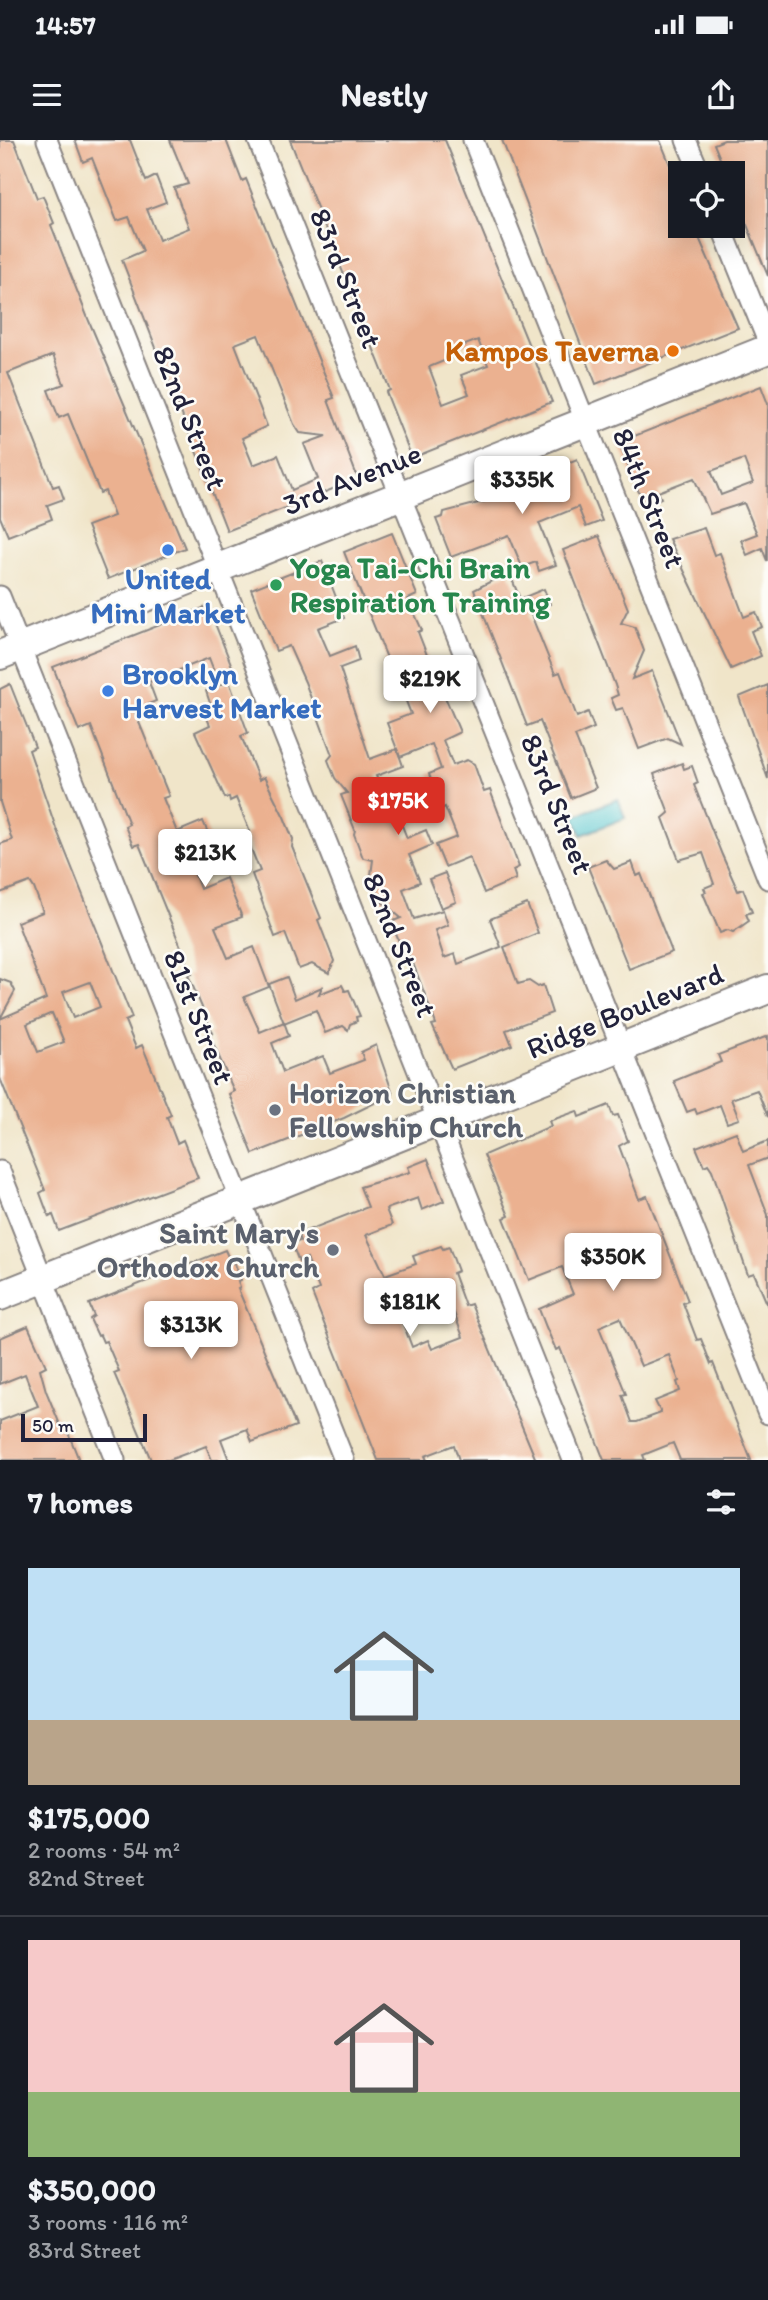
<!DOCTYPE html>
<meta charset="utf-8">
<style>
:root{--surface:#171b24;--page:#242831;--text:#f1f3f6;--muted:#9ea1a6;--line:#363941;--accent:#d93025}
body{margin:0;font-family:Itim,sans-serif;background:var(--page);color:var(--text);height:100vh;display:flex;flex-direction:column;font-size:26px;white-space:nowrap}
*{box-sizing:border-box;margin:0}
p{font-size:23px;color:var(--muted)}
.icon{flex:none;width:38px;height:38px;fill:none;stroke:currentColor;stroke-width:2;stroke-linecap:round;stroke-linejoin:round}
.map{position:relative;height:1320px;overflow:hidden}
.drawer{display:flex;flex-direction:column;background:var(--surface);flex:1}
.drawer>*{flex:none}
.controls{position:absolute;left:668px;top:21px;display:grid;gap:14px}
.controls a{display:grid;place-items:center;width:77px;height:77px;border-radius:0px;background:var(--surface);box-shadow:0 7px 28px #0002;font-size:35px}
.scale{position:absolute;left:21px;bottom:18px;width:126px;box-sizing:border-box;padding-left:7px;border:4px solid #22223b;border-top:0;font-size:19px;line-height:24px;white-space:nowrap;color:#22223b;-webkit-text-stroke:5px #fdfcf7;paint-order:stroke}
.price{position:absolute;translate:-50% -60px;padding:0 16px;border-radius:7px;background:#fff;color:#222;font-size:23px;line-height:46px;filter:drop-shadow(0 2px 4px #0008)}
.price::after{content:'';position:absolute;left:50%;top:42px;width:21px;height:16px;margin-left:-10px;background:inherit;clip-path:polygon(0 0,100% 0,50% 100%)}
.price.active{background:var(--accent);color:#fff}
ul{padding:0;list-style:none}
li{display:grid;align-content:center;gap:14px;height:371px;padding:0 28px}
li+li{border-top:2px solid var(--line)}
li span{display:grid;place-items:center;height:217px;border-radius:0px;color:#555}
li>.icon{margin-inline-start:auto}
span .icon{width:126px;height:126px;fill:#fffc;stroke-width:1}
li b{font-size:30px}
h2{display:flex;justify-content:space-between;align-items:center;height:84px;padding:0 28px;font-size:30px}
.status{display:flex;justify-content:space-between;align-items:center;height:49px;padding:0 35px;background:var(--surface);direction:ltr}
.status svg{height:19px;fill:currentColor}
header{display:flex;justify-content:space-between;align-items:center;height:91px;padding:0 28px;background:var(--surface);font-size:32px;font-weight:700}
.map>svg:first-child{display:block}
</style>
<div class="status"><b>14:57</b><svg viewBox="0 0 49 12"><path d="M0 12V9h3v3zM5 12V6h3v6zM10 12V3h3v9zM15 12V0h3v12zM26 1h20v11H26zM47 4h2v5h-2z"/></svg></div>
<header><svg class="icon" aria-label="menu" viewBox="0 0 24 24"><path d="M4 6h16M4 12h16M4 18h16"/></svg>Nestly<svg class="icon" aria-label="share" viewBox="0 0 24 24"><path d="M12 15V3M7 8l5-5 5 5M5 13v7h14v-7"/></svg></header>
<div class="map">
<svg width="768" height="1320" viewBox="0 0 768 1320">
<rect width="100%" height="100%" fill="#fdfcf7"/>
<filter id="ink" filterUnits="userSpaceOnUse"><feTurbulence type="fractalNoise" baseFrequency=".0143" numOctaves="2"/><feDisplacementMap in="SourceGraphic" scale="14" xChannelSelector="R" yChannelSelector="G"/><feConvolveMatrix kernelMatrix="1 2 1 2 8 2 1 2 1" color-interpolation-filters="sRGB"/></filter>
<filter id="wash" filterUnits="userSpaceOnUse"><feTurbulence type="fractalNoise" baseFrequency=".00686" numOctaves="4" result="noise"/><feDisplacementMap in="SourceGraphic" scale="28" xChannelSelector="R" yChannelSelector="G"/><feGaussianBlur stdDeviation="1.57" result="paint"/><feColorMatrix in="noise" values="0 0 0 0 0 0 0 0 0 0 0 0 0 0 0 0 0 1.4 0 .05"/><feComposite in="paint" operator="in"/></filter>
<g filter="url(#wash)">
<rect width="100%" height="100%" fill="#f0e5c9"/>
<polygon fill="#5bc8d0" stroke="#3e7586" stroke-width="2" points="618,659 625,678 582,695 574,676"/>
<g id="blocks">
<g fill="#ebb190" fill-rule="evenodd">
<polygon points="0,0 14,0 37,58 43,56 54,83 51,85 89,181 185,408 108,439 87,386 114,376 105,351 100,353 68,274 59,278 48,250 64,244 53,215 8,233 53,347 59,345 64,359 47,365 52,379 8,396 0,377"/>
<path d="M75,0H130L146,41L156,36L166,62L147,69L159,100L189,88L174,48L188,44L170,0H226L242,41L246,39L334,258L328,260L358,339L227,391L122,120L143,111L129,77L117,81L92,18L83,22ZM258,195L294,284L300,293L326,296L304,304L318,339L292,350L278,315L253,325L242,298L267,286L235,204Z"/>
<path d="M290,0H445L552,262L412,318L386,252L390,250ZM478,200L488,225L461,235L469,254L443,264L429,227L454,217L452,210Z"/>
<polygon points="502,0 660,0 681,52 681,86 694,86 738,188 596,244"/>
<polygon points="724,0 768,0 768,136 733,51 733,22 723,26 714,4"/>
<path d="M761,246L768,264L767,421L762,408L747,415L741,400L757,394L744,363L710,374L694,338L658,352L661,358L644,365L619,302ZM744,319L753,343L721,355L711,331Z"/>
<polygon points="577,319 602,381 586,387 578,367 539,383 556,425 539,431 536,422 522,427 509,395 451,417 436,379 443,377 444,372 509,355 523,349 523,345 549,334 548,331"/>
<polygon points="704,388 714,415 720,413 744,477 756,472 762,487 751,491 761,516 731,529 669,399"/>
<polygon points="392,393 417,455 408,459 422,490 418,492 436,538 440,536 448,555 445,557 460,592 443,600 453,625 467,620 474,624 484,652 490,650 519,727 513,730 516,739 484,753 469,717 445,727 436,705 457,697 445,667 441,669 429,634 441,629 432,604 400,617 387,583 411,574 396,536 392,538 385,519 387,518 344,412"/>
<polygon points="599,396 628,469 621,483 635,487 644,511 632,539 652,531 681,604 668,598 639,609 623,568 616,570 611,558 618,555 615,545 563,410"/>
<polygon points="322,421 344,478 318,488 330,516 355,506 359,521 340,528 370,619 397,609 403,626 376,636 394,679 399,678 407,698 426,690 432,705 409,715 420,742 403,749 414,779 443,770 448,785 435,790 444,818 455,814 458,824 501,807 490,779 527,764 538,793 504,807 518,844 529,841 538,847 543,845 552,873 506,890 512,905 452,929 432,885 436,884 411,818 400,804 391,782 401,778 381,761 371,735 373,720 363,718 354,694 355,690 341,655 347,653 335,638 328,620 332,615 305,542 289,506 276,511 251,449"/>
<polygon points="509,432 520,459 544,449 550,464 530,472 555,534 560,532 577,577 588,572 594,588 575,596 596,648 571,658 540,581 527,586 474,450"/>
<polygon points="208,466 233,529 216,536 209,518 149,542 156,561 134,570 169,656 163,658 177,692 203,681 211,700 186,711 200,749 226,738 242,777 215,787 228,818 254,807 269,847 244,857 260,892 284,882 289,896 272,903 283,932 323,916 330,933 364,920 361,912 376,905 393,954 344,978 253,1014 229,954 234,951 209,894 213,893 188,835 192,834 139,704 133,706 125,686 129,684 91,586 79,591 53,527"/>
<polygon points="229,541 248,593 241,596 259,640 264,637 284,677 293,699 292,707 321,778 318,780 334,821 329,833 312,824 299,829 285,793 275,797 252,734 260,731 245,694 250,692 236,658 230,661 229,657 225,658 195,592 210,585 203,569 211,566 206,551"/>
<path d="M10,544L35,607L29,610L56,688L132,878L125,881L136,908L142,905L171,975L167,977L177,1003L183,1000L198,1038L59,1091L53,1075L49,1077L40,1053L45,1050L0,938V839L11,843L15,851L0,879L46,859L17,782L43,772L34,748L30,742L0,753V704L12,700L0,662V549ZM90,842L100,867L73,878L63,852ZM52,873L64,902L38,912L27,884Z"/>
<polygon points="768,545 768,639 739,557"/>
<polygon points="682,623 684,629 692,626 698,643 694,645 722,715 738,751 743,749 752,772 746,774 749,781 733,792 728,790 720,793 703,753 706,752 704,748 714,744 703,713 679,720 663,678 669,673 654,634"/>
<polygon points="606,720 614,729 632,722 637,736 641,734 672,812 629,829 588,727"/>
<polygon points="445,733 456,762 441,768 429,739"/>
<polygon points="287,837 295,859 322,847 319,854 342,845 345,851 349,850 360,876 356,877 357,881 350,884 348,890 343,886 325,893 316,870 284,883 269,844"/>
<polygon points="768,896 768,977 757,950 731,959 739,979 727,983 720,965 697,974 695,969 687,972 674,941 721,922 718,915"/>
<path d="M609,965L613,976L618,975L628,1001L619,1006L639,1059L647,1056L688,1161L683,1163L697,1200L701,1199L711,1224L713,1223L751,1320H680L673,1303L643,1315L645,1320H604L560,1208L556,1210L546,1187L539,1169L573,1154L562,1127L529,1140L504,1078L509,1076L484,1015L551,986L549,981L577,971L579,977ZM620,1178L641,1226L669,1215L679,1241L677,1242L680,1251L655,1261L661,1273L637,1282H632L622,1255L626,1254L599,1187Z"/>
<polygon points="736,992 743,1011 768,1001 768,1018 749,1025 768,1075 768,1166 754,1133 748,1135 712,1030 708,1024 704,1026 696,1007"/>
<path d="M428,1019L444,1061L422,1070L418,1058L386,1069L392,1085L366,1095L385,1135L416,1124L413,1116L441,1106L443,1109L449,1107L458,1131L453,1133L465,1166L471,1164L536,1320H459L454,1305L425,1316L427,1320H378L312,1153L319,1149L307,1118L299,1122L292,1104L300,1101L298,1094L368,1067L360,1047L410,1032L408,1027ZM428,1167L433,1181L454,1173L463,1197L432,1209L428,1200L412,1207L401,1178Z"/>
<polygon points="225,1110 231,1123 234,1121 241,1140 238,1141 240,1148 238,1149 296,1286 252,1302 247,1289 221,1299 229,1320 212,1320 206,1306 169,1320 151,1320 114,1233 119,1231 106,1201 103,1202 100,1195 98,1196 90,1179 94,1176 89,1164"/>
<polygon points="28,1186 46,1226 40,1229 46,1251 63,1292 67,1290 79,1320 0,1320 0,1281 38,1266 25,1234 0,1244 0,1198"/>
</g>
</g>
</g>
<g filter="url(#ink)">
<use href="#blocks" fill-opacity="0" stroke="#898482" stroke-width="2"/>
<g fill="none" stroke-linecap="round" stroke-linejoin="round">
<g stroke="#898482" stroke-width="23">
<g id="street">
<polyline points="47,0 573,1320"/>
<polyline points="258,0 768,1274"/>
<polyline points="473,0 768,739"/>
<polyline points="686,0 700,33"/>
<polyline points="721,86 768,202"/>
<polyline points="0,456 344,1320"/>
<polyline points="0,1031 115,1320"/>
</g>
</g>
<g stroke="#898482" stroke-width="32">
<g id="secondary">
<polyline points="0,515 768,209"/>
<polyline points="0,1156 768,849"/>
</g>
</g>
<use href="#street" stroke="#fff" stroke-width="19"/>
<use href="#secondary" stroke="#fff" stroke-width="28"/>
</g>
</g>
<circle fill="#e8710a" stroke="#fdfcf7" stroke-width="2.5" cx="673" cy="211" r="7"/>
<g fill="#3f7fe0" stroke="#fdfcf7" stroke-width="2.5">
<circle cx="168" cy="410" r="7"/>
<circle cx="108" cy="551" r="7"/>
</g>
<circle fill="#2e9e5b" stroke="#fdfcf7" stroke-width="2.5" cx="276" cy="445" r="7"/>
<g fill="#6b7280" stroke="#fdfcf7" stroke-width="2.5">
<circle cx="275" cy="970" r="7"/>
<circle cx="333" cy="1110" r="7"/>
</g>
<g text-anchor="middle" stroke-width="5" stroke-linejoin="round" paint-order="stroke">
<g font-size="30" fill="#22223b" stroke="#fdfcf7">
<text transform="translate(346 138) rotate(68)" y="10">83rd Street</text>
<text transform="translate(190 278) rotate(68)" y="10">82nd Street</text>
<text transform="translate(352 339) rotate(-22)" y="10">3rd Avenue</text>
<text transform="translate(649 358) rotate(68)" y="10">84th Street</text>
<text transform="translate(557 664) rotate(68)" y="10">83rd Street</text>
<text transform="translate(400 805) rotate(68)" y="10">82nd Street</text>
<text transform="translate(625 871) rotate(-22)" y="10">Ridge Boulevard</text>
<text transform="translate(199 877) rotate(68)" y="10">81st Street</text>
</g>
<g font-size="30" font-weight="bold" fill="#c56008" stroke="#fdfcf7" text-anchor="end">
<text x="659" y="221">Kampos Taverna</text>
</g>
<g font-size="30" font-weight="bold" fill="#27864d" stroke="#fdfcf7" text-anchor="start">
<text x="290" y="438">Yoga Tai-Chi Brain<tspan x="290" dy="34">Respiration Training</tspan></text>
</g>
<g font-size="30" font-weight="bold" fill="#366cbe" stroke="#fdfcf7">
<text x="168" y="449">United<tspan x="168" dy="34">Mini Market</tspan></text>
<text x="122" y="544" text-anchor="start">Brooklyn<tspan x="122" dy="34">Harvest Market</tspan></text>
</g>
<g font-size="30" font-weight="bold" fill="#5b616d" stroke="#fdfcf7" text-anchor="start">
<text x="289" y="963">Horizon Christian<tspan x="289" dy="34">Fellowship Church</tspan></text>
<text x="319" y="1103" text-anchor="end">Saint Mary's<tspan x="319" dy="34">Orthodox Church</tspan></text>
</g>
</g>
</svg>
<div class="controls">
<a><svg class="icon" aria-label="locate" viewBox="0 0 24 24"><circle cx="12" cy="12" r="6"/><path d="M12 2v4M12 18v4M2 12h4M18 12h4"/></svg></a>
</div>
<div class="scale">50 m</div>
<b class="price" style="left:522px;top:376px">$335K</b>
<b class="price" style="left:430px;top:575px">$219K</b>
<b class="price active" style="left:398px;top:697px">$175K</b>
<b class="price" style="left:205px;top:749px">$213K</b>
<b class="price" style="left:613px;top:1153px">$350K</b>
<b class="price" style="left:410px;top:1198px">$181K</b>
<b class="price" style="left:191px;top:1221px">$313K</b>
</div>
<section class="drawer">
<h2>7 homes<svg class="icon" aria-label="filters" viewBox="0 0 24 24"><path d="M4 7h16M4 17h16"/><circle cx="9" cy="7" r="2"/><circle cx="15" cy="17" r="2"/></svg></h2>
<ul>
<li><span style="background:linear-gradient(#bfe0f5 70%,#b9a48a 0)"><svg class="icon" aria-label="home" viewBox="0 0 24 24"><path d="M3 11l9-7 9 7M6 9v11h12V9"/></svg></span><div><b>$175,000</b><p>2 rooms · 54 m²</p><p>82nd Street</p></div></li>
<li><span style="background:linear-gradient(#f6c9c9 70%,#8fb573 0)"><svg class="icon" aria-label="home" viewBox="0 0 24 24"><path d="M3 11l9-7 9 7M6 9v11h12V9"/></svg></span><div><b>$350,000</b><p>3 rooms · 116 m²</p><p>83rd Street</p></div></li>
</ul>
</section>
